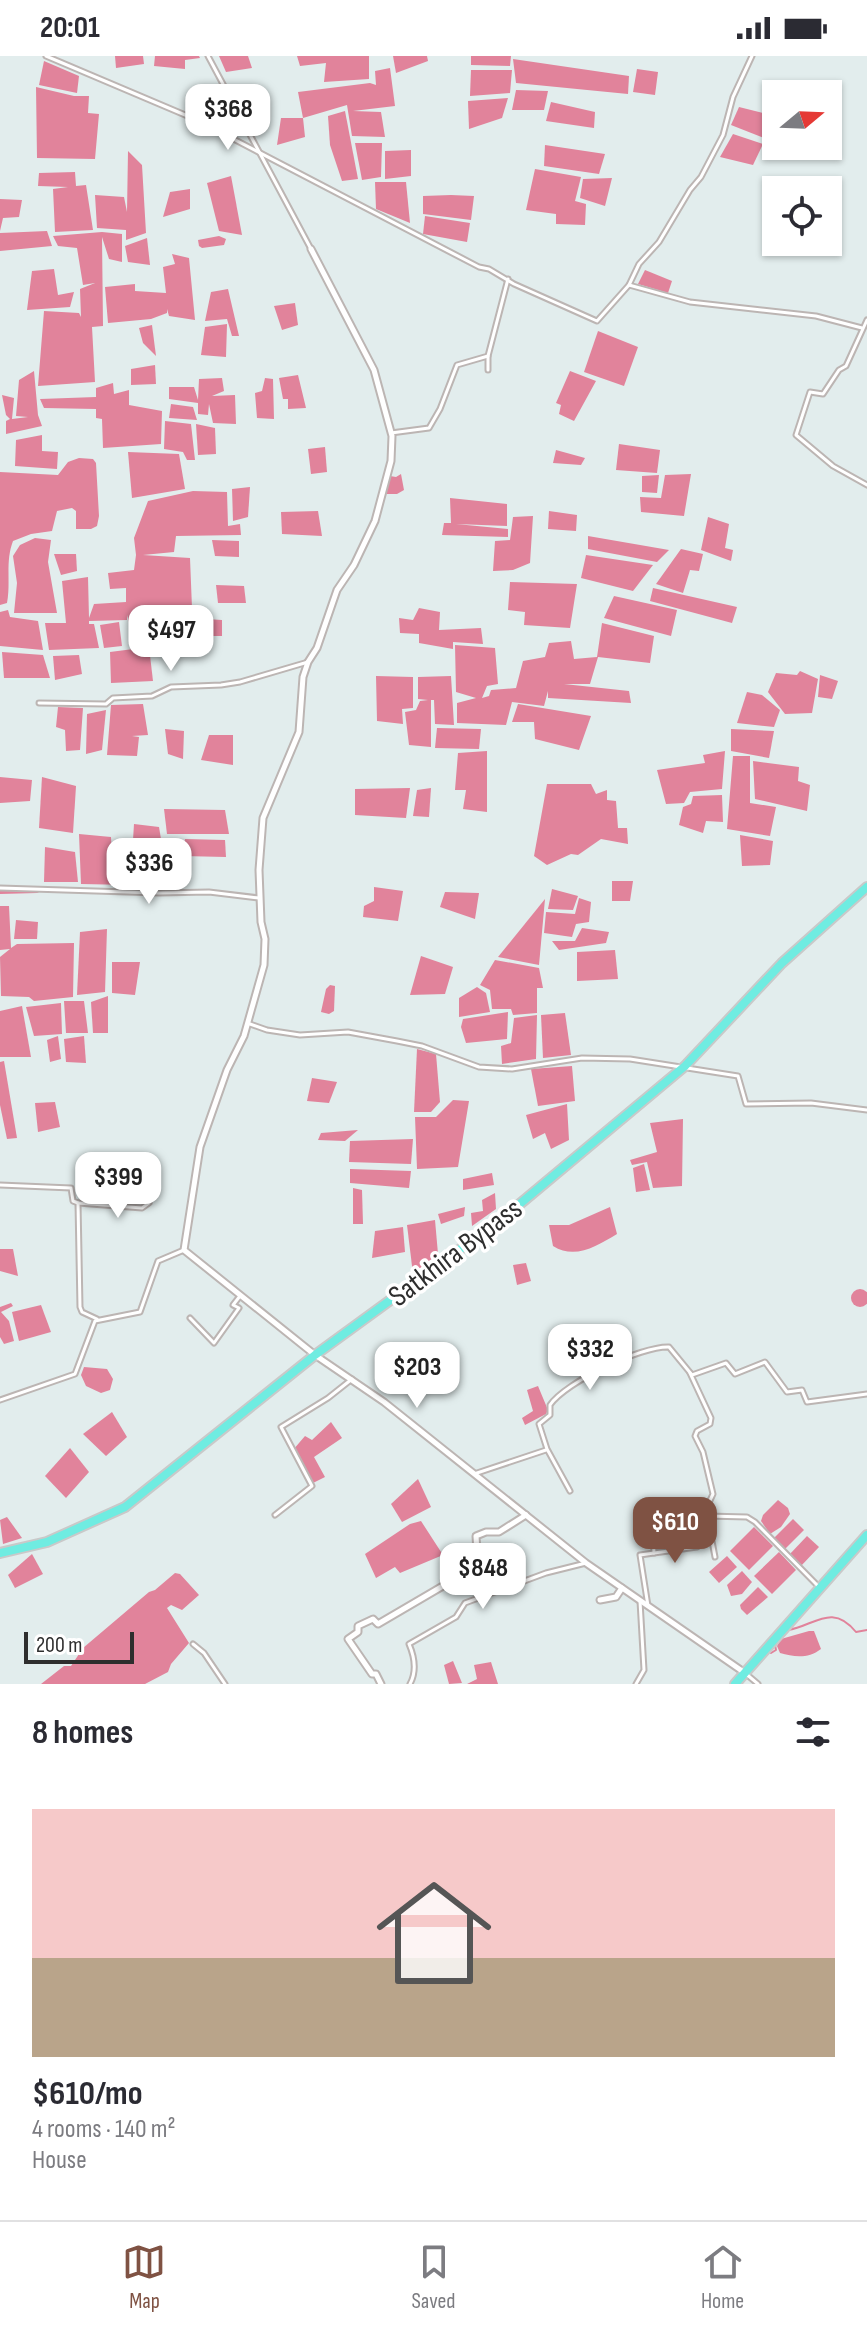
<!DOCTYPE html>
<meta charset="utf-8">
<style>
:root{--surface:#fff;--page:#f7f7f7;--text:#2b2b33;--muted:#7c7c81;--line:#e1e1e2;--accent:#7f5243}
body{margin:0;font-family:"Sofia Sans Condensed",sans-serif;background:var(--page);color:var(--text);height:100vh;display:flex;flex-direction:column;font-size:30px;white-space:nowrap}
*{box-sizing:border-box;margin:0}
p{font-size:26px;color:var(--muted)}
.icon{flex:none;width:44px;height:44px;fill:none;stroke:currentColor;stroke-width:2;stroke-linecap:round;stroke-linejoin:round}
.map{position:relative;height:1628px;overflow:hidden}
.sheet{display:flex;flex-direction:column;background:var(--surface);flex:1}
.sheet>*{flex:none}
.needle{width:52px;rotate:71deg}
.tools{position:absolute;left:762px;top:24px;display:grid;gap:16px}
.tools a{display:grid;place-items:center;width:80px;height:80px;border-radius:0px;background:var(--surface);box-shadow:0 2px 6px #0004;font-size:40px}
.scale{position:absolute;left:24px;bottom:20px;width:110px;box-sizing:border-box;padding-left:8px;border:4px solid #2e2e2e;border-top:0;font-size:22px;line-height:28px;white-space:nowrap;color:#2e2e2e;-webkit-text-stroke:6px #fff;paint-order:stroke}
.price{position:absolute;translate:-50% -68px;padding:0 18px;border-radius:16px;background:#fff;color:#222;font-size:26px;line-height:52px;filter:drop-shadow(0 2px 4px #0008)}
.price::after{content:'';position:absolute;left:50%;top:48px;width:24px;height:18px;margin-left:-12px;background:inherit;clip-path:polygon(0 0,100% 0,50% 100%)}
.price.selected{background:var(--accent);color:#fff}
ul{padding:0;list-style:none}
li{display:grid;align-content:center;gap:16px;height:424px;padding:0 32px}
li+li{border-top:2px solid var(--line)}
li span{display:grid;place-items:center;height:248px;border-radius:0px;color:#555}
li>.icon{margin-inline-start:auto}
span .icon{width:144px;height:144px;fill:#fffc;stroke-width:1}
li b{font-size:34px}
h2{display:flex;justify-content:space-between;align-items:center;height:96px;padding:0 32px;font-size:34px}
.status{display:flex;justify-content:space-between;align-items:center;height:56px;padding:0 40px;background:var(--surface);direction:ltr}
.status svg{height:22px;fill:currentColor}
.tab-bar{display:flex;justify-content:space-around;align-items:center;height:112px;border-top:2px solid var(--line);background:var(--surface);font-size:22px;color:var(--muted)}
.tab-bar a{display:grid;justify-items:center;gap:4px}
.tab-bar .selected{color:var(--accent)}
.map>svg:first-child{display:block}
</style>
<div class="status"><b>20:01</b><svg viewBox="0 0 49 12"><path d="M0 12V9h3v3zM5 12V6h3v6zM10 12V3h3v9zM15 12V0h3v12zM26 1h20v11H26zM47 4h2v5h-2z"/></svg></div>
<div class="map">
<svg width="867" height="1628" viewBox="0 0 867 1628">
<rect width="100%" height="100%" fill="#e2eded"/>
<g fill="#e1839b">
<polygon points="115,0 143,0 144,8 116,12"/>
<polygon points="155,0 199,0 200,2 185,4 185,13 154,10"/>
<polygon points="219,0 248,0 252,12 226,16"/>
<polygon points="297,0 369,0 369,23 324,26 326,7 300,10"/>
<polygon points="393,0 427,0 428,5 396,17"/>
<polygon points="471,0 511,0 510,10 471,9"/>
<polygon points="513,3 629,20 628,38 516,27"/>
<polygon points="44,5 79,20 77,37 39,29"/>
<polygon points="390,12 395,50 353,55 381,56 385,81 352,80 347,49 303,62 305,81 277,89 281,62 303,62 298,36 370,27 376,29 375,15"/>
<polygon points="637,13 658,16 655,39 633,36"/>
<polygon points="471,14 512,14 510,37 470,40"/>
<polygon points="36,31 74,40 89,40 88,57 99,58 95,103 37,102"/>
<polygon points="516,34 548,35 544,54 512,54"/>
<polygon points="508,42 502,62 469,73 468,45"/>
<polygon points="551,46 595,56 594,72 546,65"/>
<polygon points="241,49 255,50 257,73 252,74"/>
<polygon points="739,51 771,59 764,82 731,69"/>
<polygon points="345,55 358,123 342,125 330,89 328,60"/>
<polygon points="733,78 763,88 753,109 720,101"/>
<polygon points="355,87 382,87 381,121 362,124"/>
<polygon points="545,89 605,98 599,118 544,110"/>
<polygon points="411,94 411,120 385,123 385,95"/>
<polygon points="128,95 142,109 146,177 126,184 126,174 97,172 95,139 124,141 127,156"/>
<polygon points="535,113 581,121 575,145 586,148 585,169 556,168 556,158 526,154"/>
<polygon points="75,116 76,130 86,129 93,174 55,176 53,133 68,131 38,130 39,117"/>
<polygon points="231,120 242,179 219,175 207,127"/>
<polygon points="612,122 605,150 580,142 583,123"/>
<polygon points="375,126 406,126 410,167 376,153"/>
<polygon points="190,133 190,153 163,161 170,136"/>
<polygon points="451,139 474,140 471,164 423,158 423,140"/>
<polygon points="0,143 22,144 19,161 3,162 0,175"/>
<polygon points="425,160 470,167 467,186 423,178"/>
<polygon points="47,175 52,190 0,195 0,177"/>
<polygon points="102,176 122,178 122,206 109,203 102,181 103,270 92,271 95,326 38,330 44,255 79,257 81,261 80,233 95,227 83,229 77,192 58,190 53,180"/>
<polygon points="219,180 226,183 224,189 202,192 199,190 198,184"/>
<polygon points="147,182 150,209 128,206 125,190"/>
<polygon points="172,198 189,202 195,264 169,260 167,253 167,257 151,263 108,267 105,231 135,228 135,235 166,237 163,211 175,208"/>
<polygon points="54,213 58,239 74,236 70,251 27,254 32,215"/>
<polygon points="645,214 672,225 668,237 638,228"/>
<polygon points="228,233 239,280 232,280 227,263 205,265 211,236"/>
<polygon points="295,247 298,269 282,274 274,250"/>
<polygon points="227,268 226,301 201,299 205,271"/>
<polygon points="152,269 156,300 143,287 139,272"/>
<polygon points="598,275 638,291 624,330 584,316"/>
<polygon points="155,309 156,328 131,329 131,313"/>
<polygon points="34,315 38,359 42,370 6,378 6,365 10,363 6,359 2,339 14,342 12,363 28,361 16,360 19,324"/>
<polygon points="570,315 596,325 574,365 559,358 561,349 556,347"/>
<polygon points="298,319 306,352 288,353 288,343 283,343 279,322"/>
<polygon points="222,322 224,335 212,340 235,339 236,368 213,367 209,348 208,359 198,358 198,347 169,343 169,331 194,331 198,344 199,323"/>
<polygon points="265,322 273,323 274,363 257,362 255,337 262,335"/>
<polygon points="113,327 114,338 129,334 129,349 162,355 161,388 103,392 102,363 96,362 96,353 44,352 40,343 96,341 96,332"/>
<polygon points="171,348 193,351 197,364 169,362"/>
<polygon points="165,365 191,368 195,404 187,404 183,396 164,393"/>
<polygon points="196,368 215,372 216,398 198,399"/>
<polygon points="42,379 42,395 58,396 57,413 15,410 16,384"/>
<polygon points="619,388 660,394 657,417 616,414"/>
<polygon points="325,391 327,416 311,418 308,393"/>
<polygon points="556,394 585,402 581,409 553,407"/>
<polygon points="128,396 179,398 185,433 132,442"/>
<path d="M79,402L93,403L96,407L99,460L97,470L91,473H76V455L72,452L57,455L52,475L31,478L13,485C5,506 11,526 7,547L0,549V416L58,419L68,406Z"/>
<polygon points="401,418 404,434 397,438 385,438 390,420 396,421"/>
<polygon points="691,418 684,460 641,456 640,441 661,442 665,419"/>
<polygon points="659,419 657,437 642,436 642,420"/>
<polygon points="250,431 248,461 233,465 232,433"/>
<polygon points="193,435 227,436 228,470 240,468 241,479 176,480 174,496 143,499 190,502 192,552 188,553 189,562 222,564 222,580 174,580 174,564 167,565 167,574 132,577 127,559 127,564 89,565 89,568 94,568 99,592 49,594 45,567 66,567 62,525 88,521 89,562 94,548 126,546 126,532 110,533 108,517 134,514 136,499 134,482 148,445"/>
<polygon points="450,442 507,448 507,470 456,468 508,473 508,481 442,479 444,467 451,467"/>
<polygon points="318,455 322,480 282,478 281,456"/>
<polygon points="549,455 577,459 576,475 548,473"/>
<polygon points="533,460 530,507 513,514 493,515 495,485 510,484 513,461"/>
<polygon points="708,461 729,468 725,492 733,494 731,505 701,494"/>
<polygon points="588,480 669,494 657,506 588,493"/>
<polygon points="35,482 51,484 48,506 57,557 14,557 17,527 13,500 20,489"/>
<polygon points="212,484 239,485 239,501 215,500"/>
<polygon points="681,493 703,498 699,515 690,514 683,537 656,528"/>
<polygon points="54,498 76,498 77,515 61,519"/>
<polygon points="586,499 653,509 633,535 581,522"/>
<polygon points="510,526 577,528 570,572 524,569 525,556 508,554"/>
<polygon points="216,529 244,530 246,547 218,547"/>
<polygon points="653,532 737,551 732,567 650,545"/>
<polygon points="614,540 677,554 671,580 604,562"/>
<polygon points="419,552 440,556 439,574 481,572 483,588 453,586 453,593 419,587 419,578 400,577 399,562 413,564"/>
<polygon points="8,554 10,561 38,565 43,594 0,590 0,556"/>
<polygon points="119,566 122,590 104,592 100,569"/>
<polygon points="602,567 654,580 650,607 598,601 590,628 564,628 629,635 631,647 548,642 548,635 544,650 512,646 506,669 457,667 457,647 476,642 456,636 455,589 495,592 498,628 487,630 482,642 489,640 491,634 516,632 523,605 545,601 549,587 571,585 574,603 597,601"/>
<polygon points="149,591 153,625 111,627 110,596"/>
<polygon points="2,596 43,599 50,622 4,622"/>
<polygon points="79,599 82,618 55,624 53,600"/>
<polygon points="800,615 818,623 812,657 785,658 768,636 776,617 797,619"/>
<polygon points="820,619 838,625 832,643 818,641"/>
<polygon points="376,620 413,621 413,652 402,653 403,668 377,665"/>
<polygon points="451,620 454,669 435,668 434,644 431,644 431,691 409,689 405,656 416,654 420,645 428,644 418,643 418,621"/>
<polygon points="747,636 762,639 780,654 774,671 737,667"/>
<polygon points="143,648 148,679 132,680 139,681 137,700 107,699 111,649"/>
<polygon points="518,648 591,660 579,694 535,683 534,666 512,666"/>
<polygon points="58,651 83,652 80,694 66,695 65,674 56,671"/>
<polygon points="106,654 102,694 86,698 87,658"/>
<polygon points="437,672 481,673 479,693 435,692"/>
<polygon points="165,673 184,675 183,703 168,698"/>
<polygon points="731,673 774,675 769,702 731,695"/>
<polygon points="209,679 233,679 233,709 201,704"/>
<polygon points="487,695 487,756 463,753 466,734 455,734 458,697"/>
<polygon points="725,695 722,733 690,736 684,747 666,748 657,714 705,707 703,699"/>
<polygon points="733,700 750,700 750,747 776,751 770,780 727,773"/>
<polygon points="753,705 799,711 798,725 810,729 807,755 755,743"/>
<polygon points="0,721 32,724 30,745 0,747"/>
<polygon points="42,721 76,730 73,777 39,772"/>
<polygon points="547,728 591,728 596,738 607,734 607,744 616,745 618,772 627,772 628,788 601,783 578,799 571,798 547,809 534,800"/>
<polygon points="410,732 406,762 355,759 355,733"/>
<polygon points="431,732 429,761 413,760 417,734"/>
<polygon points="722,739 723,766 706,765 703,777 679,769 683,751 691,748 693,740"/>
<polygon points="164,753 225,754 229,778 167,778"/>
<polygon points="134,768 159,771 161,783 133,784"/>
<polygon points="79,778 111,781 113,814 132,819 130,829 81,828"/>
<polygon points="740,779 773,785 770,809 742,810"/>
<polygon points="185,783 225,784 226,801 182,800"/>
<polygon points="45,791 75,796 78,826 44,826"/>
<polygon points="612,825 633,825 630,845 612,845"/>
<polygon points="374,831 403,835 398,865 363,861 364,850 374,845"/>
<polygon points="552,833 578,840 573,854 548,853"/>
<polygon points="445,836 479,837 475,863 440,851"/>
<polygon points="579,842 591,846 589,866 576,868 572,881 544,877 546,856 575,858"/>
<polygon points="545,843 539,909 498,901"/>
<polygon points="0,850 9,850 11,892 17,888 74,887 73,941 34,945 29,941 1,940 0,901 10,893 0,894"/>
<polygon points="16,864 38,866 37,883 14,883"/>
<polygon points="582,872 609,876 606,887 559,894 552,885 575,885"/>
<polygon points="107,873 105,936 77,939 80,876"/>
<polygon points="615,894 618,923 577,925 577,896"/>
<polygon points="421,900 453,911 445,938 410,939"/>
<polygon points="495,904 539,912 543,932 537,932 537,957 513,959 511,953 492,953 490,934 480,929"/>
<polygon points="112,906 140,906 135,939 112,937"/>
<polygon points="330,929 335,930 334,955 329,958 321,956 326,933"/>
<polygon points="477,931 486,937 490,956 459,961 459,942"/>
<polygon points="108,940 108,977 93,977 91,946"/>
<polygon points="64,945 84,945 88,977 66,977"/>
<polygon points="61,947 62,978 34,980 26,951"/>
<polygon points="22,950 31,1001 0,1001 0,955"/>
<polygon points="508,956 507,983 466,987 461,971 463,963"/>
<polygon points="565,957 571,999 543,1002 541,959"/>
<polygon points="537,959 536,1003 502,1008 501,990 511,987 514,962"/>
<polygon points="58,980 61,1003 50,1006 47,984"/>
<polygon points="84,980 86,1007 66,1006 64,983"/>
<polygon points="417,993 436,998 440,1046 431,1056 414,1056"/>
<polygon points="4,1005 17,1082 7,1083 0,1049 0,1006"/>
<polygon points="572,1010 575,1045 538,1050 531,1013"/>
<polygon points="312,1022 337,1026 329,1047 307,1045"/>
<polygon points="453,1044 469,1045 458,1111 417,1113 415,1061 436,1061"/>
<polygon points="55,1046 60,1071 38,1076 35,1047"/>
<polygon points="567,1048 569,1084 551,1093 545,1077 533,1083 526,1059"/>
<polygon points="683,1063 682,1130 653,1132 647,1106 632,1109 630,1104 657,1096 650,1067"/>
<polygon points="358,1074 345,1085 318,1084 321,1077"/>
<polygon points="413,1083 411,1108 349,1106 350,1085"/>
<polygon points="644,1108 650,1134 636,1136 633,1112"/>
<polygon points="350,1113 411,1115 409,1132 350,1127"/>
<polygon points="492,1117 494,1129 463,1134 463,1123"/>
<polygon points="353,1132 362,1134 363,1168 353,1168"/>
<polygon points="495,1137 496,1153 472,1170 471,1157 483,1155 482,1144"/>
<polygon points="465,1151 464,1160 441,1168 438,1158"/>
<path d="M610,1151L617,1178C597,1190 575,1204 553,1190L549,1169H569Z"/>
<polygon points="435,1164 438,1198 413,1218 407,1169"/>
<polygon points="403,1171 405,1196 372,1202 375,1175"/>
<polygon points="0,1193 13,1193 18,1220 0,1215"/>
<polygon points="526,1207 531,1225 517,1229 513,1209"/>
<circle cx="860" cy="1242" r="9"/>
<polygon points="11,1247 13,1250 1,1256 9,1265 14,1285 4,1288 0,1281 0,1251"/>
<polygon points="41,1249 51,1276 19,1285 12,1256"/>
<polygon points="84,1311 107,1313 113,1323 110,1334 101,1337 86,1330 81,1319"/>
<polygon points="538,1330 548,1354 546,1358 525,1369 522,1362 533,1355 527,1334"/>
<polygon points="112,1356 127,1381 106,1400 83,1378"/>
<polygon points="331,1366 342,1382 314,1401 325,1421 313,1427 293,1394 305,1380 312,1384"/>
<polygon points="70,1392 89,1416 66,1442 45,1420"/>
<polygon points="418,1423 431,1451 402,1466 391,1448"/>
<polygon points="778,1444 788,1452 790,1458 781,1471 770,1478 761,1465 763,1459"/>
<polygon points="642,1453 649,1458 650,1473 639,1474 635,1467 635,1457"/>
<polygon points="7,1461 22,1482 3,1488 0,1464"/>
<polygon points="793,1463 804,1474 785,1493 774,1482"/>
<polygon points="421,1465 443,1499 400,1517 395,1511 376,1522 365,1498 410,1468"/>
<polygon points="754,1471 773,1490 749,1514 730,1495"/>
<polygon points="807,1480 819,1491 801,1510 789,1499"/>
<polygon points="779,1496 796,1514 772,1538 754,1520"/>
<polygon points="32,1498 43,1518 15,1532 8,1519"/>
<polygon points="727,1500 737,1511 719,1527 709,1516"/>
<polygon points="742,1515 752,1526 742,1538 731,1540 727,1529"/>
<polygon points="175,1517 180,1518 199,1539 182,1554 171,1549 167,1552 189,1587 171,1608 168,1616 145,1628 41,1628 64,1610 71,1610 83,1592 149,1536 155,1534"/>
<polygon points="758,1531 768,1541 747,1559 741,1553 740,1549"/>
<path d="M809,1575H814L821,1593C808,1603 794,1601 780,1597L777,1590L781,1583Z"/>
<polygon points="453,1605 462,1627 449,1628 444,1609"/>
<polygon points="491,1606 498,1628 467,1628 477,1623 474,1609"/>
</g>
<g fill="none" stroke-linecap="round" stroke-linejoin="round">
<g stroke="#e1839b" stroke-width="2">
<path d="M788,1574C814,1570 832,1546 856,1576L867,1574"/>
<polyline points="771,1597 776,1594 775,1589"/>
</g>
<polyline stroke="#e1839b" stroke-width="4" points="0,836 37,835"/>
<g stroke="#bcb5b3" stroke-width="7">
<g id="street">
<polyline points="46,0 197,64 479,211 489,213 514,228 597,265 629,229 639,208 659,186 690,134 701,121 723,79 733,41 752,0"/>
<polyline points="208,0 311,193"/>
<polyline points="629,229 690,246 816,260 862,272"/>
<polyline points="867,264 846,310 839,314 823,338 810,336 796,379 833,410 867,429"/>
<polyline points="488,314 488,300"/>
<polyline points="391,377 429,372 440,353 457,309 488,300 508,223"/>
<polyline points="39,647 106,648 113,642 152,640 171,631 221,629 240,626 308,606"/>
<polyline points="0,832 159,837 209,836 259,842"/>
<polyline points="250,968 267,974 300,979 348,976 397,985 422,990 479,1011 512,1013 582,1002 630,1003 738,1020 746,1048 811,1047 867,1054"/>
<polyline points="0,1129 71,1132 73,1145 78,1147 80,1251 82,1256 97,1263"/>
<polyline points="78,1147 142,1152 149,1147"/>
<polyline points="190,1262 214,1287 239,1252 233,1249 240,1240"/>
<polyline points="690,1317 711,1362 710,1368 697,1375 695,1380 703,1396 713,1438 706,1453 715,1501"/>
<polyline points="0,1344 75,1318 95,1265 140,1256 158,1205 184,1194"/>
<polyline points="474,1418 546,1394"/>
<path d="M570,1435L547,1393L539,1368L550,1359V1349C566,1326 641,1290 669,1291L692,1319L726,1307L735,1318L765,1306L787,1336L802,1334L807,1346L867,1338"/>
<polyline points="275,1459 312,1430 281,1371 328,1342 352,1323"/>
<polyline points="707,1460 747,1461 755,1466 819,1531"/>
<polyline points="654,1497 697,1491"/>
<polyline points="648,1550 640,1499 654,1497 652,1457"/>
<polyline points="193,1588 204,1597 225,1628"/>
<polyline points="745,1617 758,1628"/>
<path d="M410,1628C417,1615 415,1602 409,1588L456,1561L465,1547L546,1517L586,1507"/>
<polyline points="636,1628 644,1614 640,1545"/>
</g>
</g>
<g stroke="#bcb5b3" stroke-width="9">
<g id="secondary">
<polyline points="311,193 374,314 392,380 391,405 375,465 354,509 337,534 317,592 308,606 303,621 299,676 263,762 259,814 261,866 265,883 264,909 244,980 227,1014 200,1091 184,1194 315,1299 384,1346 586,1507 745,1617"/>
<polyline points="600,1544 616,1541 622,1532"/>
<polyline points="381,1628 376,1618 372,1618 348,1583 358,1576 358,1570 373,1563 378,1568 448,1527 445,1514 477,1496 476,1480 486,1476 499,1476 526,1459"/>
</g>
</g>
<g stroke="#c9c9c9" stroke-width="12">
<g id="highway">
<polyline points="0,1497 47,1486 125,1451 315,1299 503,1162 685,1010 782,907 867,831"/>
<polyline points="735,1628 867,1479"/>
</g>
</g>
<use href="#street" stroke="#fff" stroke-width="3"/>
<use href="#secondary" stroke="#fff" stroke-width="5"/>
<use href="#highway" stroke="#6fece1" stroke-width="8"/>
</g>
<g text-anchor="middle" stroke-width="7" stroke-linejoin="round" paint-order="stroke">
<g font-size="30" fill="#2e2e2e" stroke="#fff">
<text transform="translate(455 1196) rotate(-37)" y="10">Satkhira Bypass</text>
</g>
</g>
</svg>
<div class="tools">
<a><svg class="needle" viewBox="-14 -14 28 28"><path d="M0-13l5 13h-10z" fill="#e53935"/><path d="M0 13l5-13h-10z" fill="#7c7c81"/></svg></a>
<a><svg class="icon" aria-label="locate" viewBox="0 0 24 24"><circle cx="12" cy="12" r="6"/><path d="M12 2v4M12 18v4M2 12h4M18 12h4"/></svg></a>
</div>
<div class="scale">200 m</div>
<b class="price" style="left:228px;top:96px">$368</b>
<b class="price" style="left:171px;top:617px">$497</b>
<b class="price" style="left:149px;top:850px">$336</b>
<b class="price" style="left:118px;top:1164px">$399</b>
<b class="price" style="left:590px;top:1336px">$332</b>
<b class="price" style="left:417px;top:1354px">$203</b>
<b class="price selected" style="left:675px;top:1509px">$610</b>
<b class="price" style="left:483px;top:1555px">$848</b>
</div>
<section class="sheet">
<h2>8 homes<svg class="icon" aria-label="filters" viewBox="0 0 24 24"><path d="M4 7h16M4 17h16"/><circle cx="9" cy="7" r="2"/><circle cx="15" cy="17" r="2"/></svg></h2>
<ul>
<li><span style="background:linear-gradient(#f6c9c9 60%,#b9a48a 0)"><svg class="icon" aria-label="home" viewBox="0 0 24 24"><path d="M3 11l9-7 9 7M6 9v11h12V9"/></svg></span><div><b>$610/mo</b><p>4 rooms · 140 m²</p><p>House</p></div></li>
</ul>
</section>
<nav class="tab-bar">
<a class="selected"><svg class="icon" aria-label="map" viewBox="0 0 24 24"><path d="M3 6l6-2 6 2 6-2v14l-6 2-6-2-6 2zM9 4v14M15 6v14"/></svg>Map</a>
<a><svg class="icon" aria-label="saved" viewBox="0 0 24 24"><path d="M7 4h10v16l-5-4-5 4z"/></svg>Saved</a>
<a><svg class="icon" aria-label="home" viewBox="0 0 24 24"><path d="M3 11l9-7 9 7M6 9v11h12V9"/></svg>Home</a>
</nav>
